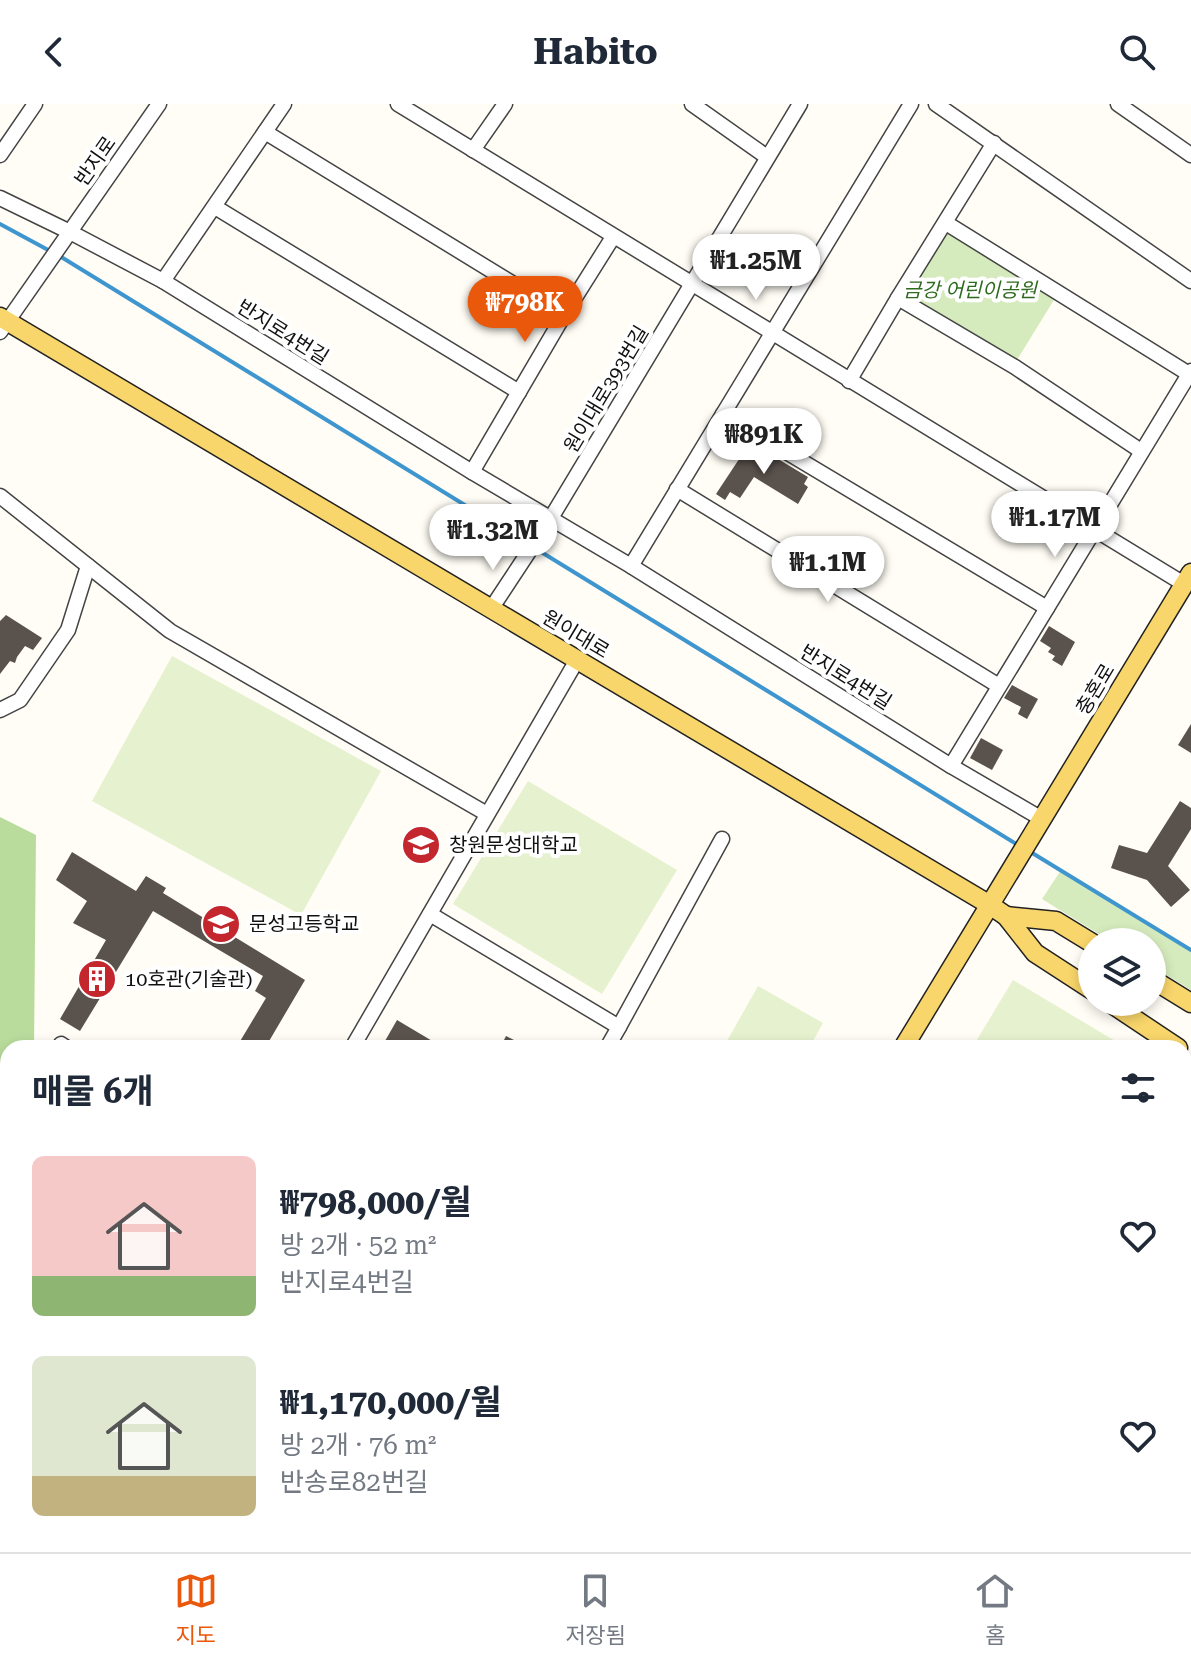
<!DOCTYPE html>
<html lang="ko">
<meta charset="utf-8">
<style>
:root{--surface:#fff;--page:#f6f6f7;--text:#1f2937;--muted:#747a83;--line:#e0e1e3;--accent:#ea580c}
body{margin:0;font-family:"Roboto Serif","Noto Sans KR",serif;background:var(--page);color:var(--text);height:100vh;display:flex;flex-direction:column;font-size:30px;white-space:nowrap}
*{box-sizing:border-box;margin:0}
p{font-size:26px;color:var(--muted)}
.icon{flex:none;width:44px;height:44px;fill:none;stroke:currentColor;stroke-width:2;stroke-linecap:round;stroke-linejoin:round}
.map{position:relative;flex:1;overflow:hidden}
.panel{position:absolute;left:0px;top:936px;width:1192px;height:512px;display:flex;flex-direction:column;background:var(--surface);border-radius:24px 24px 0 0;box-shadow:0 4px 12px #0003}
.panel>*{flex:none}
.fabs{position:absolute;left:1078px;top:824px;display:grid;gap:16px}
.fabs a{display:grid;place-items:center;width:88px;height:88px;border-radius:50%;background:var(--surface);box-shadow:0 4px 12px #0003;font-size:40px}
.price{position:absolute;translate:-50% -68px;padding:0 18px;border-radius:28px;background:#fff;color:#222;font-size:26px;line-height:52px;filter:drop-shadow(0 2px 4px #0008)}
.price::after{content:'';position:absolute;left:50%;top:48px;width:24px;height:18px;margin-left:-12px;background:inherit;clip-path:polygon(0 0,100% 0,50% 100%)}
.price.selected{background:var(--accent);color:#fff}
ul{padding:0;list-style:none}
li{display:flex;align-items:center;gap:24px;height:200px;padding:0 32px}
li span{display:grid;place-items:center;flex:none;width:224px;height:160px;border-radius:12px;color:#555}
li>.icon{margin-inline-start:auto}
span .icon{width:96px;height:96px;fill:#fffc;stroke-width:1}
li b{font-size:34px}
h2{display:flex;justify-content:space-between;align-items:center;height:96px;padding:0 32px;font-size:34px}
header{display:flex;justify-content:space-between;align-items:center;height:104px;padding:0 32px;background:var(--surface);font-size:36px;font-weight:700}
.dock{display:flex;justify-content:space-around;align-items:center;height:112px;border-top:2px solid var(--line);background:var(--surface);font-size:22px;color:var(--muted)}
.dock a{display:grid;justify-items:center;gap:4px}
.dock .selected{color:var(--accent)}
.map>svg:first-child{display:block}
</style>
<header><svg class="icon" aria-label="back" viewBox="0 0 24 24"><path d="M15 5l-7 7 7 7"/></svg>Habito<svg class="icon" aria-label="search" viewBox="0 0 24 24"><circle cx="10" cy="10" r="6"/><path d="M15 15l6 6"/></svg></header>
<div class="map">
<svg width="1191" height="1448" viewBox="0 0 1191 1448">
<rect width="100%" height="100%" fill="#fffdf5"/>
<g fill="#d5ebbd">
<polygon points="947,125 1057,191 1015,259 904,194"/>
<polygon points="1061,766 1191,845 1191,886 1152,862 1152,838 1112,838 1042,795"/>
</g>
<polygon fill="#b9dc9c" points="0,713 36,731 34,944 8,944 8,1065 0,1093"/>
<g fill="#e6f2cf">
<polygon points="172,552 381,667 301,811 92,697"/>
<polygon points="528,677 677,766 602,890 453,800"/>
<polygon points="1013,876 1127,944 972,944"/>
<polygon points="758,882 823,919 809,944 723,944"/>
<polygon points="1184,978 1191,982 1191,1448 705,1448 692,1440 1184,1440"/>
</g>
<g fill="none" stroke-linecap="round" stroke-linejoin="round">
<g stroke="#3f96cf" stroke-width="4">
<polyline points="0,120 50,147"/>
<polyline points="58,151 1018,741"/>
<polyline points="1029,747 1191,846"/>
</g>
</g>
<g fill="#5a524d">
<polygon points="749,340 772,354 773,352 808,373 804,380 808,383 798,400 754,373 740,394 730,388 725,396 716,390"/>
<polygon points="6,511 42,534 33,546 25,542 17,553 15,559 10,557 0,570 0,517"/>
<polygon points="1049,522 1075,538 1062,562 1052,556 1055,552 1048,548 1051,544 1040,537"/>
<polygon points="1012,581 1038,595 1027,615 1018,610 1021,603 1004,594"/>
<polygon points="1191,620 1191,649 1178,641"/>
<polygon points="981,634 1003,646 992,666 970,654"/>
<polygon points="1180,697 1191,704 1191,725 1168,762 1190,786 1171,803 1147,776 1111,764 1119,741 1147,749"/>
<polygon points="72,748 136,787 146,772 166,784 163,789 305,876 265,944 236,944 266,894 255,887 263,872 153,807 80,927 60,915 106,836 73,819 87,797 56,776"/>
<polygon points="397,916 444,944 381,944"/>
<polygon points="506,932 530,944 500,944"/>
</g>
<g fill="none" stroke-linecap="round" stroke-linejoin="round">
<g stroke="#444" stroke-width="17">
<g id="minor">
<polyline points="398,0 1184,480"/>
<polyline points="692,0 767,53"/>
<polyline points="936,0 1191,177"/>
<polyline points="1118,0 1191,51"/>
<polyline points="265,28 564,211"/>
<polyline points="473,46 505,0"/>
<polyline points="0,51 35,0"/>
<polyline points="0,94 70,128 163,177 472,368 631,462 951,662 1042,715"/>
<polyline points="215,103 519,288"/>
<polyline points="946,119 1189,270"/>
<polyline points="163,177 284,0"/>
<polyline points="898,194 1015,263 1141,347"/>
<polyline points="0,228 159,0"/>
<polyline points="849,277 898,194 994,39"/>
<polyline points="723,310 1047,504"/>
<polyline points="472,368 564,211 613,133"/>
<polyline points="677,385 999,582"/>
<polyline points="0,392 170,527 487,710"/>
<polyline points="631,462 911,0"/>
<polyline points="491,505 551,414 800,0"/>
<polyline points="0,606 20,596 68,526 88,462"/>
<polyline points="951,662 1191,267"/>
<polyline points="430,810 619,923 607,944"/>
<polyline points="619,923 722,735"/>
<polyline points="61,940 67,944"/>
<polyline points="352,944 577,556"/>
<polyline points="256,1440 271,1448"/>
<polyline points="328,1440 331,1448"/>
<polyline points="62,1448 66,1440"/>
</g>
</g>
<g stroke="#222" stroke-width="21">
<g id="major">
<polyline points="0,213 990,801 1006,812 1035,849 1092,886"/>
<polyline points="1006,812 1056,817 1092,839"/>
<polyline points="1152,875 1191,899"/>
<polyline points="1109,898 1178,944"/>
<polyline points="903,944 1191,469"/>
<polyline points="601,1448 605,1440"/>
</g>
</g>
<polyline stroke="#333" stroke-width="3" stroke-dasharray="8 4" stroke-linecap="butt" points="737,1448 742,1440"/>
<use href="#minor" stroke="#fff" stroke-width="14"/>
<use href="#major" stroke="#f9d66b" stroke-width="18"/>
</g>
<defs>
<g id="university-disc" transform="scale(2)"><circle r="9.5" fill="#c4262e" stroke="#fff"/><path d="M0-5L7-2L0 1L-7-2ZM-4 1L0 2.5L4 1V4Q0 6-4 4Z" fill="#fff"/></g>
<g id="school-disc" transform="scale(2)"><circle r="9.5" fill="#c4262e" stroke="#fff"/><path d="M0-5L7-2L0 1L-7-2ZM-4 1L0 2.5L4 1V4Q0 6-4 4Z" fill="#fff"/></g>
<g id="building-disc" transform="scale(2)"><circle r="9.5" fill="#c4262e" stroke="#fff"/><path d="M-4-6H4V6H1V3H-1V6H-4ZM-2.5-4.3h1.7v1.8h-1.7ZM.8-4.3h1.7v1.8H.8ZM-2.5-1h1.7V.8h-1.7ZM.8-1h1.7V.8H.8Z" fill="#fff"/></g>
</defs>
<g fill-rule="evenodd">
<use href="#university-disc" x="421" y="741"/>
<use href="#school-disc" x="221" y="820"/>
<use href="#building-disc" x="97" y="875"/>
</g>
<g text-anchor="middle" stroke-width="8" stroke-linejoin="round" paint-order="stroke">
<g font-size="20" fill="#111" stroke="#fff">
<text transform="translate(95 57) rotate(-55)" y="7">반지로</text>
<text transform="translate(283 228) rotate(32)" y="7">반지로4번길</text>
<text transform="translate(606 285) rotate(-59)" y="7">원이대로393번길</text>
<text transform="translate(576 530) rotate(31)" y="7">원이대로</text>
<text transform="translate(846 573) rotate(32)" y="7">반지로4번길</text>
<text transform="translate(1095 585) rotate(-59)" y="7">충혼로</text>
</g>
<g font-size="20" font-style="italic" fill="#2f6b1f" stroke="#fff">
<text x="970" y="193">금강 어린이공원</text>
</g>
<g font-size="20" fill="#111" stroke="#fff" text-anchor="start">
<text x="449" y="748">창원문성대학교</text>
<text x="249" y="827">문성고등학교</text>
<text x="125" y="882">10호관(기술관)</text>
</g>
</g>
</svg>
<div class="fabs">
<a><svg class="icon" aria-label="layers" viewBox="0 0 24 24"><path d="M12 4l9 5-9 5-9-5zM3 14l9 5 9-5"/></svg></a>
</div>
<b class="price" style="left:756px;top:198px">₩1.25M</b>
<b class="price selected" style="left:525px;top:240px">₩798K</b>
<b class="price" style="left:764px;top:372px">₩891K</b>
<b class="price" style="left:1055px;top:455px">₩1.17M</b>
<b class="price" style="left:493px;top:468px">₩1.32M</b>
<b class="price" style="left:828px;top:500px">₩1.1M</b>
<section class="panel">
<h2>매물 6개<svg class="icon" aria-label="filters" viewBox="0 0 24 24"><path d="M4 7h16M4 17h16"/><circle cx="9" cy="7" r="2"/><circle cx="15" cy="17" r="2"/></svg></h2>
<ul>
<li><span style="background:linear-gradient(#f6c9c9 75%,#8fb573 0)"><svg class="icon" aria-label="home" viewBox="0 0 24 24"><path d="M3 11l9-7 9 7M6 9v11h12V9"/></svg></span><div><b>₩798,000/월</b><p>방 2개 · 52 m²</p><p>반지로4번길</p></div><svg class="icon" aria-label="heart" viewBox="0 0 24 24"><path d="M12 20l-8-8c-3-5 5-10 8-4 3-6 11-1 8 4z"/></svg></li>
<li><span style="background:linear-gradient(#dfe7d0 75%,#c2b280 0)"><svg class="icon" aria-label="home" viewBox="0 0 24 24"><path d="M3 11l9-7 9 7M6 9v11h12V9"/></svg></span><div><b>₩1,170,000/월</b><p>방 2개 · 76 m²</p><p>반송로82번길</p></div><svg class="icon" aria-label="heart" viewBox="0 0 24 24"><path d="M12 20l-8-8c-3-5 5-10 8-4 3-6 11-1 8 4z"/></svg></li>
</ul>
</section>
</div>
<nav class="dock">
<a class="selected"><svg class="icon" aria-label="map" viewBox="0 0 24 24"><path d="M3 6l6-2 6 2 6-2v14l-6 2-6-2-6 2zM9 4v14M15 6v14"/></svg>지도</a>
<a><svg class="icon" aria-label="saved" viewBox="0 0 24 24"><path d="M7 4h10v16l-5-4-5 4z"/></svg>저장됨</a>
<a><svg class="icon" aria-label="home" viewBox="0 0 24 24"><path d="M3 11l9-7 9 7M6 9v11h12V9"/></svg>홈</a>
</nav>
